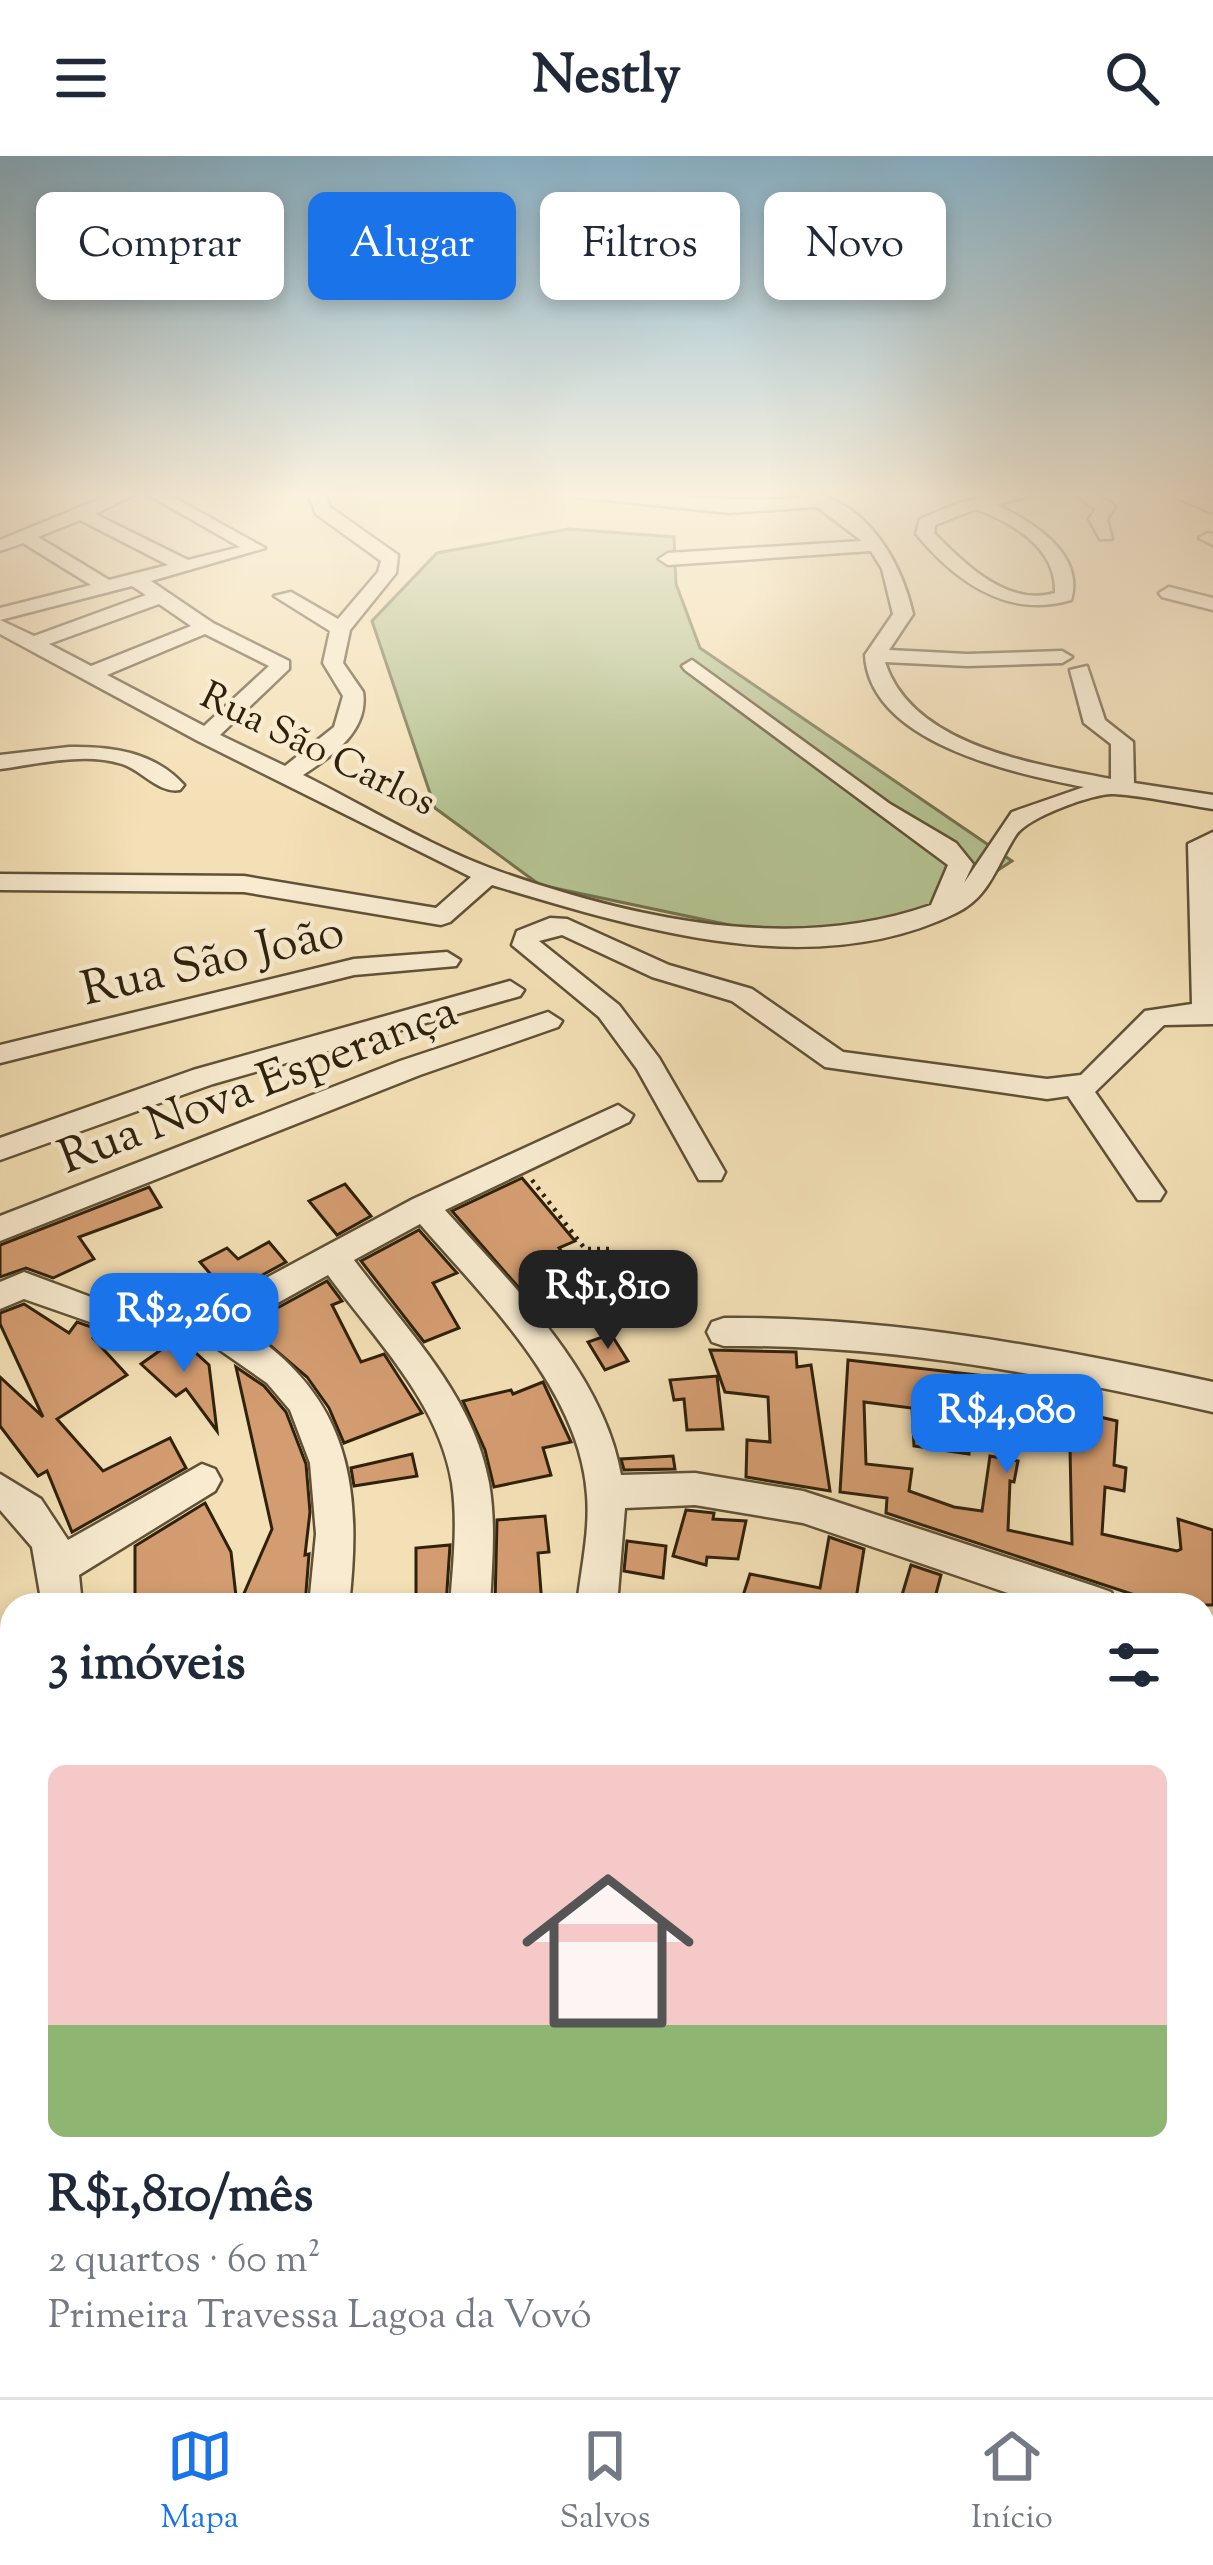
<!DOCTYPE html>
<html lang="pt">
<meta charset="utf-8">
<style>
:root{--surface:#fff;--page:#f6f6f7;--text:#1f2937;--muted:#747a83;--line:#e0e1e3;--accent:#1a73e8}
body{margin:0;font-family:"Sorts Mill Goudy",serif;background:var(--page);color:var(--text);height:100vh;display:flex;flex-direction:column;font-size:45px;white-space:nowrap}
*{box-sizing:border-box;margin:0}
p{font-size:39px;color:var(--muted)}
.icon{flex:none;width:66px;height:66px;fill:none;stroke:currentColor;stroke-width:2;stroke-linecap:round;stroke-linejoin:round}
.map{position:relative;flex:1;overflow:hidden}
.sheet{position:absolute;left:0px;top:1437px;width:1215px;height:804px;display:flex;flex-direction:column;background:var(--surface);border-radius:36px 36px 0 0;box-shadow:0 6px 18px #0003}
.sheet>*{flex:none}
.banner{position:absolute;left:36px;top:36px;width:1143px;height:108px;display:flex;gap:24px}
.price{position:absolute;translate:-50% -102px;padding:0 27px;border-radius:24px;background:var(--accent);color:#fff;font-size:39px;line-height:78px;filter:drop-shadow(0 3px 6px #0008)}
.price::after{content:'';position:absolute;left:50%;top:72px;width:36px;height:27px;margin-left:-18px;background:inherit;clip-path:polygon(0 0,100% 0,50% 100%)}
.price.active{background:#222;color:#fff}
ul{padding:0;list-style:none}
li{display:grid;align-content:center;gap:24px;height:636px;padding:0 48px}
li+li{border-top:3px solid var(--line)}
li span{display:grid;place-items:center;height:372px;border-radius:18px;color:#555}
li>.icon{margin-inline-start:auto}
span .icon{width:216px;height:216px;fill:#fffc;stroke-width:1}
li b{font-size:51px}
h2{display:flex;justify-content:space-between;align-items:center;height:144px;padding:0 48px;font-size:51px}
.tag{padding:0 42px;border-radius:18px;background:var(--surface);box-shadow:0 6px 18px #0003;font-size:42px;line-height:108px}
.tag.active{background:var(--accent);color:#fff}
header{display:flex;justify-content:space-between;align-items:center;height:156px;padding:0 48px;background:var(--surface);font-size:54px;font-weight:700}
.tabs{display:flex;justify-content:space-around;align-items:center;height:168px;border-top:3px solid var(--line);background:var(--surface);font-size:33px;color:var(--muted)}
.tabs a{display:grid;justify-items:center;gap:6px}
.tabs .active{color:var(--accent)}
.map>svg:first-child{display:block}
</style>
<header><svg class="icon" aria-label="menu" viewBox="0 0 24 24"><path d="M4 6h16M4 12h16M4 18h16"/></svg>Nestly<svg class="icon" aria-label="search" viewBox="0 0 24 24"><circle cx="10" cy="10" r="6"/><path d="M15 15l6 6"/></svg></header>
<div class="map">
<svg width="1213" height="2241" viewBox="0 0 1213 2241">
<rect width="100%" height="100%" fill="#f4e0b6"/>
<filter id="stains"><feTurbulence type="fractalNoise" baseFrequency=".00167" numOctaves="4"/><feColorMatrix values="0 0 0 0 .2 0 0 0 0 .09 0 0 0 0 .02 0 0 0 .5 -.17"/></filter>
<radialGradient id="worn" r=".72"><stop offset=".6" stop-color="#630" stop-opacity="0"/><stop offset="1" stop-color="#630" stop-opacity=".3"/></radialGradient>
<polygon fill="#b5c392" stroke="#72724e" stroke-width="3" points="569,373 674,381 676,428 700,492 1012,705 940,752 786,781 540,729 435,652 372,465 437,397"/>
<g fill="#d49d71" stroke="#2f210b" stroke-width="3" fill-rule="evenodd">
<polygon points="522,1022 575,1085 559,1092 594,1140 576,1147 583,1156 552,1170 452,1055"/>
<polygon points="345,1028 371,1060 337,1079 309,1045"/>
<polygon points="149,1031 161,1051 79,1081 94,1103 53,1122 26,1112 0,1121 0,1089"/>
<polygon points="419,1074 457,1117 433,1127 459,1172 424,1186 361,1105"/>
<polygon points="269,1086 286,1106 228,1138 200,1106 227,1092 238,1103"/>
<polygon points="327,1125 342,1145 332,1149 361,1206 384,1198 422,1257 344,1287 329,1252 307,1221 246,1169"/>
<polygon points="24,1148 69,1177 77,1166 100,1174 93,1182 127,1219 57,1263 103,1315 170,1282 186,1312 72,1376 47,1315 38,1320 0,1270 0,1221 43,1261 0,1168 0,1157"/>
<polygon points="611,1178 628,1205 605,1214 588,1186"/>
<polygon points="172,1186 185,1187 209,1209 217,1275 186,1233 176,1240 141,1208"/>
<polygon points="710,1194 796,1196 797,1211 811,1209 830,1335 746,1321 747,1284 770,1286 768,1241 725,1236"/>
<path d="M848,1204L1062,1229L1061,1252L1117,1265L1114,1309L1126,1312L1124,1335L1105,1331L1102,1378L1177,1395L1181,1393L1178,1363L1213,1374V1449H1165L886,1357L887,1342L840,1336ZM971,1245L1014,1249L1015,1271L1063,1277L1062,1291L1070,1293L1072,1388L1008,1374L1010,1325L1014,1326L1018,1305L990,1300L982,1355L954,1351L909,1335L912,1313L866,1308L864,1246L912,1252L914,1290L969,1298Z"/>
<polygon points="236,1211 264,1230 286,1256 306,1308 310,1356 305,1399 309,1398 305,1449 239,1449 272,1373"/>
<polygon points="717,1220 723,1273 687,1274 684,1243 674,1244 670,1224"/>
<polygon points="543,1226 571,1286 543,1292 551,1319 494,1331 485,1294 463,1245 511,1234 513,1238"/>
<polygon points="412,1298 417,1320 354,1330 351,1312"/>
<polygon points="673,1300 675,1313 624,1314 621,1303"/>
<polygon points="205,1347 231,1396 237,1449 135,1449 135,1390"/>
<polygon points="686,1354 714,1357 713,1363 746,1365 738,1403 707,1401 706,1409 673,1400"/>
<polygon points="545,1360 549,1396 538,1397 542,1449 495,1449 497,1364"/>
<polygon points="829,1381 864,1393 855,1449 740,1449 750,1418 820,1432"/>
<polygon points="627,1385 666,1390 663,1422 624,1415"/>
<polygon points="450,1389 446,1449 416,1449 416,1392"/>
<polygon points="911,1409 941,1419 933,1449 899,1449"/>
</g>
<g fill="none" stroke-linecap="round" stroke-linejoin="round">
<g stroke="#605136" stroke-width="5">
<g id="minor">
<path d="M117,336H140L95,358L188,404L240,391L143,336H164L265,392L151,425L213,467L289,505V513L220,579L285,610L334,571L343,540L323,507L330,475L274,440L291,436L338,463L378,416L381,405L316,358L307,336H325L330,351L398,399L396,417L350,474L343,507L363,536C369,575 332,600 303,619C367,651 433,692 501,716C636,763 792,798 931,749L948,709L685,514L682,510L692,504L890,648L956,687L973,708L964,727L1012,656L1084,631C1013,617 870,587 865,499L893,458L882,413L871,395L668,409L659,403L668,397L862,385L817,351L729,357L576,341L568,336C646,336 722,347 801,342L795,336C861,336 900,401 913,458L889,494L967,498L1062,495L1072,501L1062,507L967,510L885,506C912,590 1034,608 1111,623V588L1084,567L1070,514L1087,510L1105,564L1133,586L1134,627L1213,639V653C1180,648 1146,640 1114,638C1094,637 1028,661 1016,679C997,708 990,741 956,757C812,828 636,772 492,729L450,766L441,769L244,736L0,734V718L244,720L436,752L471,721L198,585L0,478V464L34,480L146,439L132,430L0,464V452L91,429L23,387L0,395V384ZM80,364L168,409L109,424L38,381ZM159,448L191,470L91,510L49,488ZM205,478L269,510L204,570L107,519Z"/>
<path d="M1008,336H1044L996,349C1032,365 1085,398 1071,444C1007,463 956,426 916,378L920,363L959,347ZM976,353C1013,367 1057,392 1055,437C1007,451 965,408 934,377L935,369Z"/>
<path d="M1071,336C1088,336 1102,338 1115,351L1107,363L1112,383H1100L1089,363L1096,353Z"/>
<polygon points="1162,336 1186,336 1213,346 1213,357"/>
<polygon points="1208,377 1213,378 1213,389 1199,382"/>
<polygon points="1169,431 1213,442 1213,454 1162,441 1159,437"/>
<path d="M69,591C112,590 154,596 184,629L180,634C159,638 143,615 122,608C85,596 38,608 0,613V599Z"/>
<polygon points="1213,676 1213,868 1164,869 1095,936 1165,1036 1160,1044 1138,1044 1068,940 1047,943 825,911 732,845 652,821 562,779 539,785 619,849 659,902 725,1016 721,1024 699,1024 637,913 599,861 512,789 517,775 550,762 567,763 669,809 752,833 843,896 1047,923 1081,919 1145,855 1192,848 1188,688"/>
<polygon points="447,796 460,804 456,810 354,819 0,907 0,889 354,803"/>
<polygon points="510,825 524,834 520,840 213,928 0,1004 0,982 193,914"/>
<polygon points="548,856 562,865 558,871 420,919 0,1085 0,1060 400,905"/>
<path d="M618,949L633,959L629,966L445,1054C512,1129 603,1216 621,1319L695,1317L803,1335L1097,1431L1111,1436L1117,1449H1043L803,1367L695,1349L625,1352L617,1449H577C581,1413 590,1375 587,1339C580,1234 485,1143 420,1068L354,1104C405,1172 474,1240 489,1327C496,1367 492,1409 490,1449H450C453,1409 458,1367 452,1327C439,1246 374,1182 328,1119L238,1169C348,1237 363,1326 349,1449H309L316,1378L310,1307L290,1254L267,1227L204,1183L130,1180L24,1143L0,1153V1126L24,1116L115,1150L154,1156H203L413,1043Z"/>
<path d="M724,1162C891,1161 1051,1191 1213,1226V1256C1051,1219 891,1188 724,1190L712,1186L707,1176L712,1166Z"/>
<polygon points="202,1308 215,1313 221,1324 215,1335 79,1419 82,1449 42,1449 32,1391 0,1354 0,1318 41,1343 68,1384"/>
<polygon points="1203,1469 1213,1472 1213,1510 1203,1507"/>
<polygon points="12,1588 12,1660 0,1665 0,1593"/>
<polygon points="1203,1611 1213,1613 1213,1657 1203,1655"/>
<polygon points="189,2229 245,2229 243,2241 187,2241"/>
<polygon points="378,2229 434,2229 433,2241 377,2241"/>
<polygon points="767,2229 823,2229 825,2241 769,2241"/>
</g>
</g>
<polyline stroke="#2f210b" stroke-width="4.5" stroke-dasharray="3 6" stroke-linecap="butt" points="532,1024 585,1093 609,1093 652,1151"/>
<use href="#minor" fill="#f8ebd0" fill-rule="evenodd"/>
</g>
<linearGradient id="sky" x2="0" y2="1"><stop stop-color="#89b8d2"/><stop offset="0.52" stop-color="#faf1de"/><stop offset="1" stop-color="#faf1de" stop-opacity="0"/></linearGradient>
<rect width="1213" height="650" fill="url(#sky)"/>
<g text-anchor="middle" stroke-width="9" stroke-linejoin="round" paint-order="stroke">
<g font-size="39" fill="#2f210b" stroke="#f8ebd0">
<text transform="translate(319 591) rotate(26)" y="14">Rua São Carlos</text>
</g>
<g font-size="48" fill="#2f210b" stroke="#f8ebd0">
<text transform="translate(212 802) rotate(-13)" y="17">Rua São João</text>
<text transform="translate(257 926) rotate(-21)" y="17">Rua Nova Esperança</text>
</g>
</g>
<rect width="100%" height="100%" filter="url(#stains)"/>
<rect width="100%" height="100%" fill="url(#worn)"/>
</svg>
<b class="price active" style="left:608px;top:1196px">R$1,810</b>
<b class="price" style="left:184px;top:1219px">R$2,260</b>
<b class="price" style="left:1007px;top:1320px">R$4,080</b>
<div class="banner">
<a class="tag">Comprar</a>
<a class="tag active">Alugar</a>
<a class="tag">Filtros</a>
<a class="tag">Novo</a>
</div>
<section class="sheet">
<h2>3 imóveis<svg class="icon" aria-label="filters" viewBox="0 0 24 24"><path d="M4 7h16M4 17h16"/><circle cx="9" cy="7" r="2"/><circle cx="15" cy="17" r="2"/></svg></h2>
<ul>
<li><span style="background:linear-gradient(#f6c9c9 70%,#8fb573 0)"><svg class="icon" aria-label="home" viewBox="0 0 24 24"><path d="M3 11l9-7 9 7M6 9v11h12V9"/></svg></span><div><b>R$1,810/mês</b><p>2 quartos · 60 m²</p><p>Primeira Travessa Lagoa da Vovó</p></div></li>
</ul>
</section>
</div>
<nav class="tabs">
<a class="active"><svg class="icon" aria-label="map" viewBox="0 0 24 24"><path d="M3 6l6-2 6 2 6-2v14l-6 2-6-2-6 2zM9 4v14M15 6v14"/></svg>Mapa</a>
<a><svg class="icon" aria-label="saved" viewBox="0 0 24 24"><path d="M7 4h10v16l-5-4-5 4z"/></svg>Salvos</a>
<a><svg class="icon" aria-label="home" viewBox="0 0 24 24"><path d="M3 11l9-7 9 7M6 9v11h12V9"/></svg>Início</a>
</nav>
